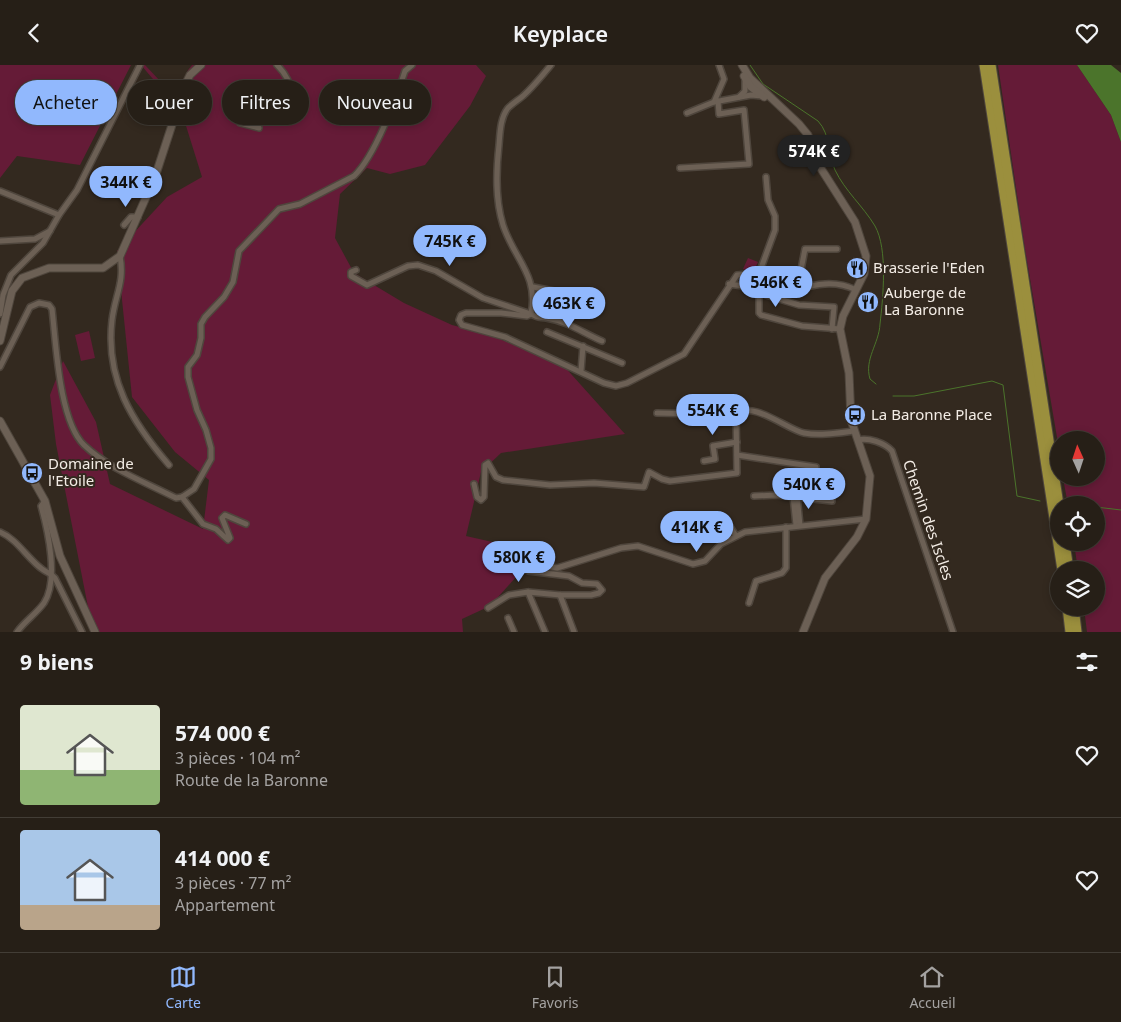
<!DOCTYPE html>
<html lang="fr">
<meta charset="utf-8">
<style>
:root{--surface:#261f17;--page:#322c24;--text:#f1f3f6;--muted:#a4a2a1;--line:#423d36;--accent:#91b8fd}
body{margin:0;font-family:"Noto Sans",sans-serif;background:var(--page);color:var(--text);height:100vh;display:flex;flex-direction:column;font-size:19px;white-space:nowrap}
*{box-sizing:border-box;margin:0}
p{font-size:16px;color:var(--muted)}
.icon{flex:none;width:28px;height:28px;fill:none;stroke:currentColor;stroke-width:2;stroke-linecap:round;stroke-linejoin:round}
.map{position:relative;height:567px;overflow:hidden}
.sheet{display:flex;flex-direction:column;background:var(--surface);flex:1}
.sheet>*{flex:none}
.guide{position:absolute;left:15px;top:15px;width:500px;height:45px;display:flex;gap:10px}
.needle{width:32px;rotate:357deg}
.buttons{position:absolute;left:1050px;top:366px;display:grid;gap:10px}
.buttons a{display:grid;place-items:center;width:55px;height:55px;border-radius:50%;background:var(--surface);box-shadow:0 2px 8px #0003,0 0 0 1px var(--line);font-size:25px}
.price{position:absolute;translate:-50% -42px;padding:0 11px;border-radius:18px;background:var(--accent);color:#111;font-size:16px;line-height:32px;filter:drop-shadow(0 1px 2px #0008)}
.price::after{content:'';position:absolute;left:50%;top:30px;width:15px;height:11px;margin-left:-8px;background:inherit;clip-path:polygon(0 0,100% 0,50% 100%)}
.price.selected{background:#222;color:#fff}
ul{padding:0;list-style:none}
li{display:flex;align-items:center;gap:15px;height:125px;padding:0 20px}
li+li{border-top:1px solid var(--line)}
li span{display:grid;place-items:center;flex:none;width:140px;height:100px;border-radius:5px;color:#555}
li>.icon{margin-inline-start:auto}
span .icon{width:60px;height:60px;fill:#fffc;stroke-width:1}
li b{font-size:21px}
h2{display:flex;justify-content:space-between;align-items:center;height:60px;padding:0 20px;font-size:21px}
.pill{padding:0 18px;border-radius:22px;background:var(--surface);box-shadow:0 2px 8px #0003,0 0 0 1px var(--line);font-size:18px;line-height:45px}
.pill.selected{background:var(--accent);color:#111}
header{display:flex;justify-content:space-between;align-items:center;height:65px;padding:0 20px;background:var(--surface);font-size:22px;font-weight:600}
.dock{display:flex;justify-content:space-around;align-items:center;height:70px;border-top:1px solid var(--line);background:var(--surface);font-size:14px;color:var(--muted)}
.dock a{display:grid;justify-items:center;gap:2px}
.dock .selected{color:var(--accent)}
.map>svg:first-child{display:block}
</style>
<header><svg class="icon" aria-label="back" viewBox="0 0 24 24"><path d="M15 5l-7 7 7 7"/></svg>Keyplace<svg class="icon" aria-label="heart" viewBox="0 0 24 24"><path d="M12 20l-8-8c-3-5 5-10 8-4 3-6 11-1 8 4z"/></svg></header>
<div class="map">
<svg width="1121" height="567" viewBox="0 0 1121 567">
<rect width="100%" height="100%" fill="#33291f"/>
<g fill="#651b37">
<polygon points="0,0 131,0 80,100 17,91 0,113"/>
<polygon points="141,0 145,0 177,34 188,5 192,0 476,0 486,11 470,41 425,100 390,109 367,103 340,129 335,173 354,208 404,238 452,260 490,270 563,300 625,369 501,388 481,407 466,471 515,482 525,502 490,541 462,554 463,567 97,567 89,547 56,379 50,330 63,296 96,357 110,419 203,464 209,415 175,387 132,332 117,186 167,132 202,112 182,48"/>
<polygon points="998,0 1077,0 1111,50 1121,77 1121,567 1087,567 1084,543 1096,542 1096,505 1078,505 1074,478 1096,478 1096,440 1068,440 1063,413 1096,412 1096,375 1059,375 1059,384 1025,184"/>
<polygon points="748,193 758,197 753,208 743,204"/>
<polygon points="89,266 95,293 81,296 75,270"/>
</g>
<polygon fill="#4b742b" points="1077,0 1111,0 1121,8 1121,77 1111,50"/>
<g fill="none" stroke-linecap="round" stroke-linejoin="round">
<g stroke="#4b742b" stroke-width="1">
<path d="M750,0L763,19L818,56C831,70 827,88 835,105C845,126 863,141 875,161C888,184 883,233 880,259C879,279 864,294 870,314L876,319"/>
<polyline points="893,331 914,331 992,316 1003,320 1017,431 1040,436"/>
<polyline points="1072,439 1077,440"/>
<polyline points="1096,442 1121,445"/>
</g>
<g stroke="#4f463d" stroke-width="8">
<g id="street">
<path d="M551,0C542,11 533,22 523,31C518,35 512,39 508,43C500,53 500,69 499,80C496,107 495,134 503,160C514,194 539,210 531,249L527,251L501,248H466L461,250L459,255L462,260L505,272L604,318L616,321L627,318L684,289L737,210L748,209L785,227C810,221 832,213 856,225"/>
<polyline points="719,0 724,14 714,37 751,30 762,31"/>
<polyline points="739,32 745,26 745,15"/>
<polyline points="687,48 714,37"/>
<path d="M259,63L240,58V56L241,53C250,52 261,53 269,50C296,39 295,18 277,0"/>
<polyline points="680,103 749,99 744,45 719,49 718,36"/>
<polyline points="0,126 59,150"/>
<polyline points="124,160 131,152 138,152"/>
<polyline points="0,176 35,174 50,166"/>
<path d="M120,191C125,217 115,230 112,255C105,314 132,357 169,400"/>
<path d="M356,205L351,207V211L367,220L408,201L418,200L436,206L483,233L531,249C537,253 539,252 546,253C567,256 583,268 602,276"/>
<polyline points="757,214 775,165 775,151 768,135 766,112"/>
<polyline points="729,219 750,222 759,227 759,248 761,250 802,261 840,264"/>
<polyline points="533,222 601,235"/>
<polyline points="800,222 799,215 805,184 837,184"/>
<polyline points="766,230 799,240 834,242 832,264"/>
<polyline points="0,249 3,230 11,210 43,178 59,150 77,125 140,0"/>
<polyline points="547,267 622,298"/>
<path d="M0,302L30,242L39,238L49,240L52,244C56,278 59,356 84,380C109,404 145,417 176,433L182,432L194,424L211,394V383L206,365L197,345L188,312V302L197,290L201,273V259L205,252L224,232L233,217L239,186L279,144L300,139L354,111C375,91 396,34 405,6L412,0"/>
<polyline points="581,306 583,281"/>
<polyline points="657,348 702,349 732,346 737,349"/>
<path d="M858,375C868,372 885,378 892,386L953,567"/>
<polyline points="737,390 816,402"/>
<polyline points="704,396 715,394 713,381 737,377"/>
<path d="M474,419L477,432L481,435L484,432L485,400L488,398L496,412L503,415L550,420L594,418L644,422L649,407L662,414L670,416L737,408L736,350C751,334 788,365 804,368C820,371 838,368 854,366"/>
<polyline points="754,431 776,430 832,436"/>
<polyline points="793,431 796,460"/>
<polyline points="797,431 800,460"/>
<polyline points="182,432 203,459 216,464 228,475 230,473 222,453 225,450 246,459"/>
<polyline points="703,465 707,458 725,453 736,471"/>
<path d="M0,467C17,474 27,493 42,504C47,508 51,508 55,513L82,567"/>
<polyline points="528,527 545,567"/>
<polyline points="560,530 574,567"/>
<polyline points="749,538 756,516 782,508 786,503 786,462"/>
<polyline points="488,543 509,530 528,527 560,530 591,530 599,528 602,525 597,519 582,518 569,511 528,506 526,502 531,498 557,503 621,483 638,481 693,499 705,496 721,479 745,467 866,454"/>
<polyline points="508,553 514,567"/>
<path d="M17,567C25,556 36,549 44,538C59,515 48,466 41,441L45,436"/>
</g>
</g>
<g stroke="#4f463d" stroke-width="9">
<g id="secondary">
<polyline points="742,0 750,13 799,59 808,70 820,102 855,157 866,191 864,209 843,251 840,264 849,308 851,355 870,411 866,454 857,472 825,513 803,567"/>
<polyline points="744,11 751,22 764,32"/>
<polyline points="0,276 12,226 22,213 49,203 103,203 120,191 155,112 185,20 190,10 201,0"/>
<polyline points="0,356 45,436 60,491 95,567"/>
</g>
</g>
<g stroke="#4f463d" stroke-width="11">
<g id="highway">
<polyline points="984,0 1062,505"/>
<polyline points="991,0 1059,440"/>
<polyline points="1065,478 1069,505"/>
<polyline points="1067,542 1070,567"/>
<polyline points="1074,542 1077,567"/>
</g>
</g>
<use href="#street" stroke="#6c6055" stroke-width="5"/>
<use href="#secondary" stroke="#6c6055" stroke-width="7"/>
<use href="#highway" stroke="#9b8f3d" stroke-width="9"/>
</g>
<defs>
<g id="restaurant-disc" transform="scale(1.125)"><circle r="9.5" fill="#91b8fd" stroke="#33291f"/><path d="M-5-6h1v4h1v-4h1v4h1v-4h1v5L-1.5 .5V6h-2V.5L-5-1ZM5-6V6H3V1.5H1.5Q1.5-4 5-6Z" fill="#111"/></g>
<g id="bus-disc" transform="scale(1.125)"><circle r="9.5" fill="#91b8fd" stroke="#33291f"/><path d="M-5-6H5V4H4V6H2V4H-2V6H-4V4H-5ZM-3.5-4V0h7V-4ZM-3.5 1.2v1.5H-2V1.2ZM2 1.2v1.5H3.5V1.2Z" fill="#111"/></g>
</defs>
<g fill-rule="evenodd">
<use href="#restaurant-disc" x="857" y="203"/>
<use href="#restaurant-disc" x="868" y="237"/>
<use href="#bus-disc" x="855" y="350"/>
<use href="#bus-disc" x="32" y="408"/>
</g>
<g text-anchor="middle" stroke-width="4" stroke-linejoin="round" paint-order="stroke">
<g font-size="15" fill="#f3ece5" stroke="#33291f" text-anchor="start">
<text x="873" y="208">Brasserie l'Eden</text>
<text x="884" y="233">Auberge de<tspan x="884" dy="17">La Baronne</tspan></text>
<text x="871" y="355">La Baronne Place</text>
<text x="48" y="404">Domaine de<tspan x="48" dy="17">l'Etoile</tspan></text>
</g>
<g font-size="15" fill="#f3ece5" stroke="#33291f">
<text transform="translate(928 455) rotate(71)" y="5">Chemin des Iscles</text>
</g>
</g>
</svg>
<div class="buttons">
<a><svg class="needle" viewBox="-14 -14 28 28"><path d="M0-13l5 13h-10z" fill="#e53935"/><path d="M0 13l5-13h-10z" fill="#a4a2a1"/></svg></a>
<a><svg class="icon" aria-label="locate" viewBox="0 0 24 24"><circle cx="12" cy="12" r="6"/><path d="M12 2v4M12 18v4M2 12h4M18 12h4"/></svg></a>
<a><svg class="icon" aria-label="layers" viewBox="0 0 24 24"><path d="M12 4l9 5-9 5-9-5zM3 14l9 5 9-5"/></svg></a>
</div>
<b class="price selected" style="left:814px;top:112px">574K €</b>
<b class="price" style="left:126px;top:143px">344K €</b>
<b class="price" style="left:450px;top:202px">745K €</b>
<b class="price" style="left:776px;top:243px">546K €</b>
<b class="price" style="left:569px;top:264px">463K €</b>
<b class="price" style="left:713px;top:371px">554K €</b>
<b class="price" style="left:809px;top:445px">540K €</b>
<b class="price" style="left:697px;top:488px">414K €</b>
<b class="price" style="left:519px;top:518px">580K €</b>
<div class="guide">
<a class="pill selected">Acheter</a>
<a class="pill">Louer</a>
<a class="pill">Filtres</a>
<a class="pill">Nouveau</a>
</div>
</div>
<section class="sheet">
<h2>9 biens<svg class="icon" aria-label="filters" viewBox="0 0 24 24"><path d="M4 7h16M4 17h16"/><circle cx="9" cy="7" r="2"/><circle cx="15" cy="17" r="2"/></svg></h2>
<ul>
<li><span style="background:linear-gradient(#dfe7d0 65%,#8fb573 0)"><svg class="icon" aria-label="home" viewBox="0 0 24 24"><path d="M3 11l9-7 9 7M6 9v11h12V9"/></svg></span><div><b>574 000 €</b><p>3 pièces · 104 m²</p><p>Route de la Baronne</p></div><svg class="icon" aria-label="heart" viewBox="0 0 24 24"><path d="M12 20l-8-8c-3-5 5-10 8-4 3-6 11-1 8 4z"/></svg></li>
<li><span style="background:linear-gradient(#a9c7e8 75%,#b9a48a 0)"><svg class="icon" aria-label="home" viewBox="0 0 24 24"><path d="M3 11l9-7 9 7M6 9v11h12V9"/></svg></span><div><b>414 000 €</b><p>3 pièces · 77 m²</p><p>Appartement</p></div><svg class="icon" aria-label="heart" viewBox="0 0 24 24"><path d="M12 20l-8-8c-3-5 5-10 8-4 3-6 11-1 8 4z"/></svg></li>
</ul>
</section>
<nav class="dock">
<a class="selected"><svg class="icon" aria-label="map" viewBox="0 0 24 24"><path d="M3 6l6-2 6 2 6-2v14l-6 2-6-2-6 2zM9 4v14M15 6v14"/></svg>Carte</a>
<a><svg class="icon" aria-label="saved" viewBox="0 0 24 24"><path d="M7 4h10v16l-5-4-5 4z"/></svg>Favoris</a>
<a><svg class="icon" aria-label="home" viewBox="0 0 24 24"><path d="M3 11l9-7 9 7M6 9v11h12V9"/></svg>Accueil</a>
</nav>
